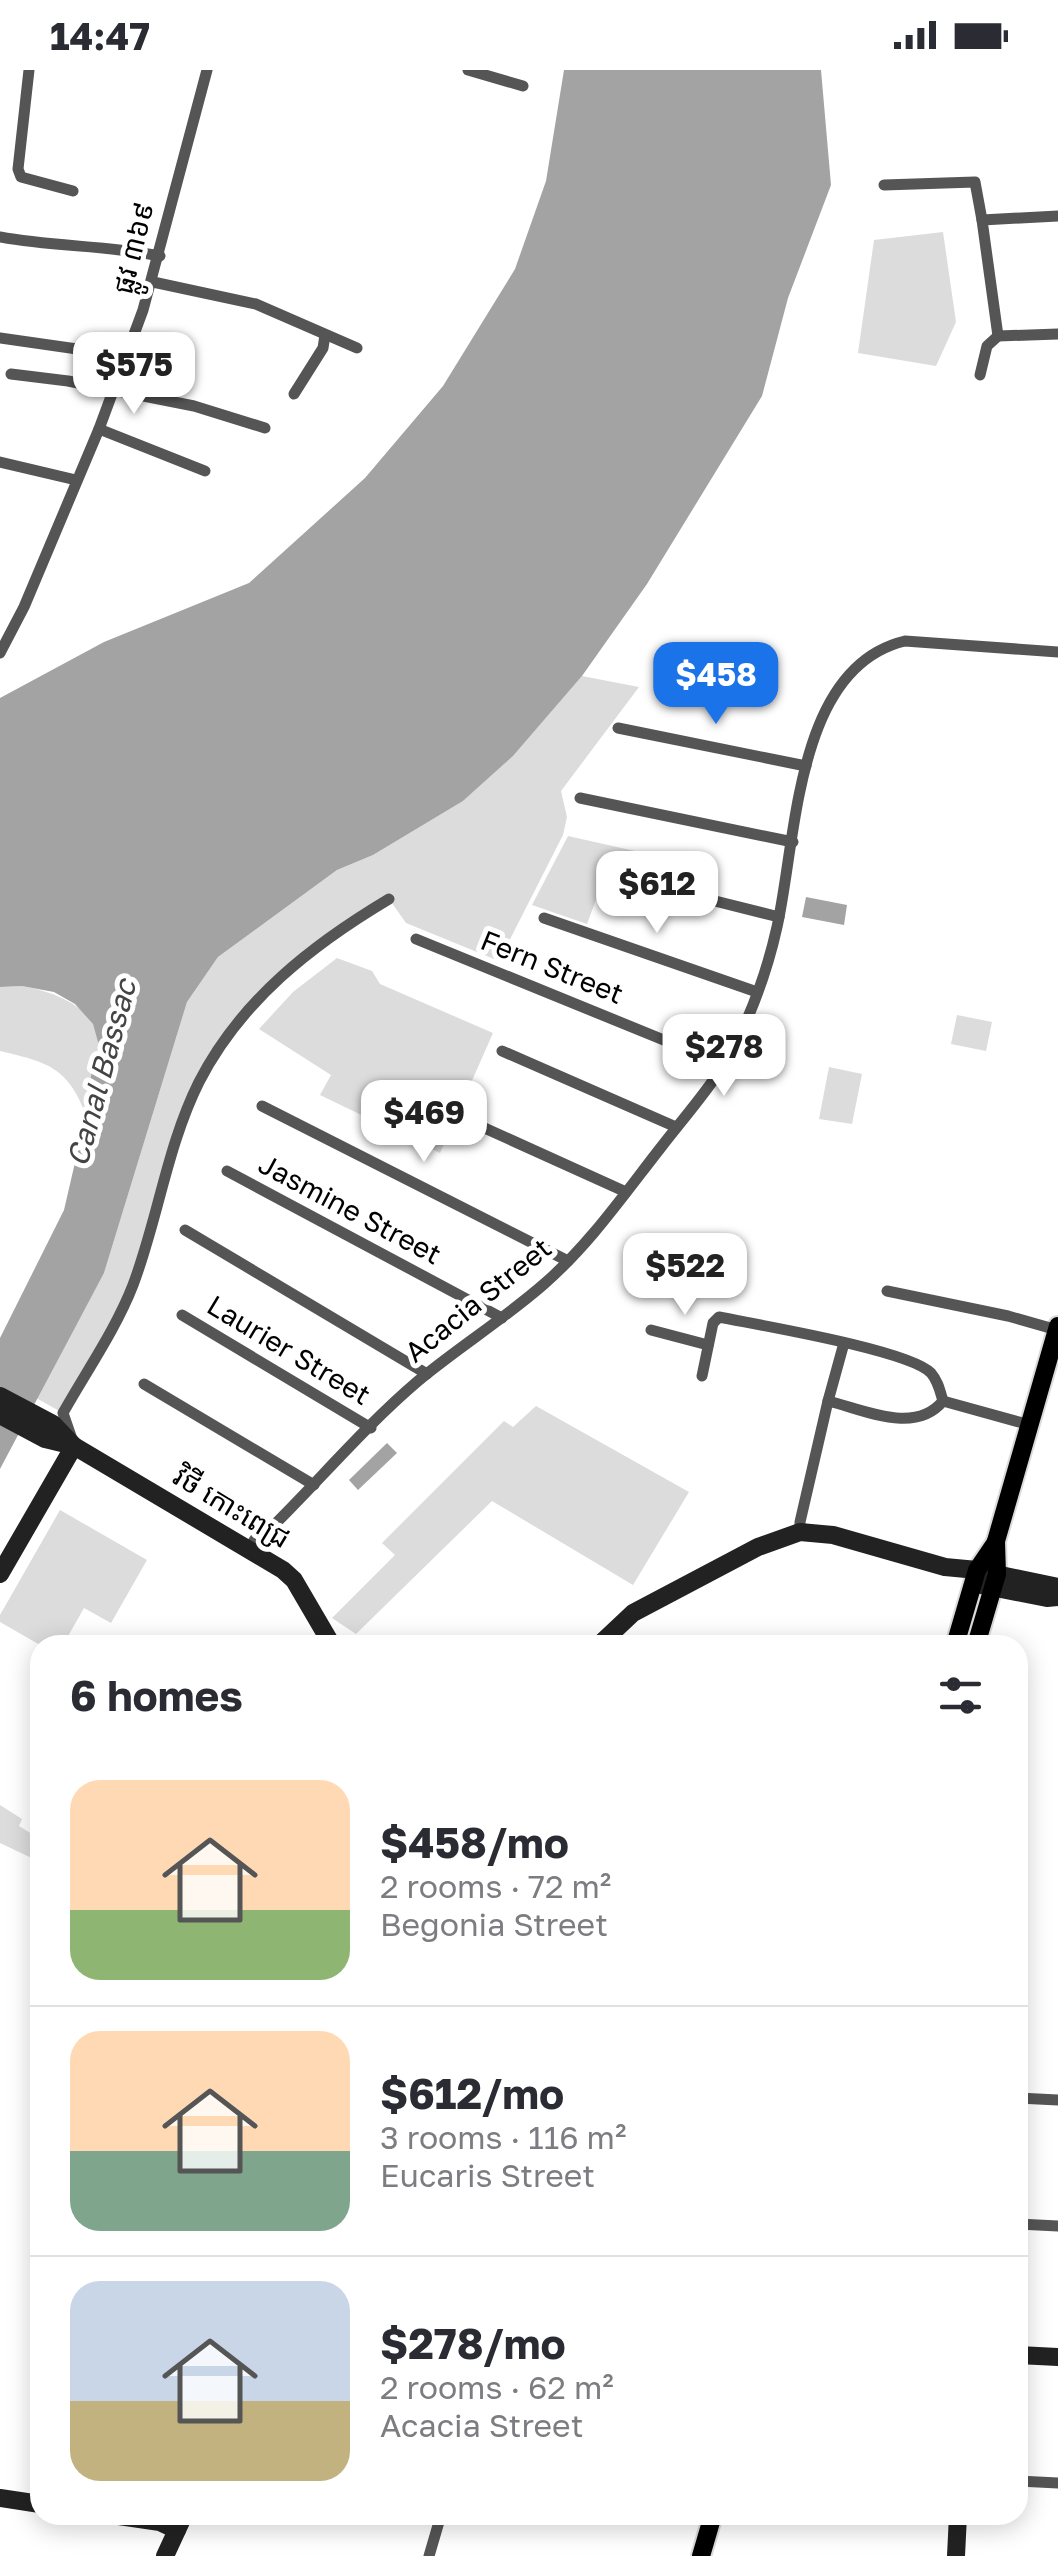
<!DOCTYPE html>
<meta charset="utf-8">
<style>
:root{--surface:#fff;--page:#f2f2f3;--text:#2b2b33;--muted:#7c7c81;--line:#e1e1e2;--accent:#1a73e8}
body{margin:0;font-family:"Golos Text","Noto Sans Khmer",sans-serif;background:var(--page);color:var(--text);height:100vh;display:flex;flex-direction:column;font-size:38px;white-space:nowrap}
*{box-sizing:border-box;margin:0}
p{font-size:32px;color:var(--muted)}
.icon{flex:none;width:55px;height:55px;fill:none;stroke:currentColor;stroke-width:2;stroke-linecap:round;stroke-linejoin:round}
.map{position:relative;flex:1;overflow:hidden}
.drawer{position:absolute;left:30px;top:1565px;width:998px;height:890px;display:flex;flex-direction:column;background:var(--surface);border-radius:30px;box-shadow:0 5px 25px #0003}
.drawer>*{flex:none}
.price{position:absolute;translate:-50% -85px;padding:0 22px;border-radius:20px;background:#fff;color:#222;font-size:32px;line-height:65px;filter:drop-shadow(0 2px 5px #0008)}
.price::after{content:'';position:absolute;left:50%;top:60px;width:30px;height:22px;margin-left:-15px;background:inherit;clip-path:polygon(0 0,100% 0,50% 100%)}
.price.selected{background:var(--accent);color:#fff}
ul{padding:0;list-style:none}
li{display:flex;align-items:center;gap:30px;height:250px;padding:0 40px}
li+li{border-top:2px solid var(--line)}
li span{display:grid;place-items:center;flex:none;width:280px;height:200px;border-radius:30px;color:#555}
li>.icon{margin-inline-start:auto}
span .icon{width:120px;height:120px;fill:#fffc;stroke-width:1}
li b{font-size:42px}
h2{display:flex;justify-content:space-between;align-items:center;height:120px;padding:0 40px;font-size:42px}
.status{display:flex;justify-content:space-between;align-items:center;height:70px;padding:0 50px;background:var(--surface);direction:ltr}
.status svg{height:28px;fill:currentColor}
.map>svg:first-child{display:block}
</style>
<div class="status"><b>14:47</b><svg viewBox="0 0 49 12"><path d="M0 12V9h3v3zM5 12V6h3v6zM10 12V3h3v9zM15 12V0h3v12zM26 1h20v11H26zM47 4h2v5h-2z"/></svg></div>
<div class="map">
<svg width="1058" height="2486" viewBox="0 0 1058 2486">
<rect width="100%" height="100%" fill="#fff"/>
<g fill="#dcdcdc">
<polygon points="943,162 956,252 936,296 858,283 874,170"/>
<polygon points="582,606 639,617 561,721 567,747 563,765 499,891 406,853 389,829 277,908 199,1012 132,1218 63,1343 36,1328 104,1203 187,932 218,887 337,800 373,785 463,731 513,686"/>
<polygon points="568,766 657,786 642,842 597,827 587,854 532,835"/>
<polygon points="337,888 372,901 380,914 493,963 440,1083 320,1025 331,1005 259,959 293,922"/>
<path d="M22,916C55,922 104,939 99,982C98,990 93,997 92,1005C88,1018 88,1032 86,1045C68,997 47,992 0,981V917Z"/>
<polygon points="957,945 992,952 986,981 951,974"/>
<polygon points="829,997 862,1004 852,1054 819,1049"/>
<polygon points="536,1336 689,1422 633,1515 492,1431 356,1564 332,1548 395,1485 382,1473 504,1351 513,1357"/>
<polygon points="60,1440 147,1490 111,1553 84,1538 63,1575 40,1575 0,1552 0,1545"/>
<polygon points="0,1735 22,1749 19,1756 40,1769 40,1792 0,1773"/>
</g>
<g fill="#a3a3a3">
<polygon points="564,0 821,0 831,115 788,228 762,326 647,514 582,606 513,686 463,731 373,785 337,800 218,887 187,932 104,1203 0,1399 0,1268 64,1140 86,1045 91,1006 100,979 93,954 75,934 54,922 22,916 0,917 0,628 104,572 249,513 365,408 443,316 515,199 546,111"/>
<polygon points="806,827 847,835 844,855 802,847"/>
<polygon points="387,1373 397,1383 358,1420 349,1410"/>
</g>
<g fill="none" stroke-linecap="round" stroke-linejoin="round">
<g stroke="#dbdbdb" stroke-width="22">
<g id="primary">
<polyline points="955,1575 977,1500 996,1472"/>
<polyline points="976,1575 997,1504 996,1471 1058,1256"/>
<polyline points="701,2486 713,2445"/>
</g>
</g>
<g stroke="#555" stroke-width="11">
<polyline points="29,0 18,99 21,107 73,121"/>
<polyline points="468,0 523,16"/>
<polyline points="884,115 975,112 982,150"/>
<polyline points="1058,146 982,150 998,266 1058,264"/>
<path d="M0,167C53,177 107,175 160,186"/>
<polyline points="153,212 256,234 357,278"/>
<polyline points="0,268 126,286"/>
<polyline points="11,304 68,311 194,336 265,358"/>
<polyline points="980,305 987,276 998,266"/>
<polyline points="294,324 323,278 325,265"/>
<polyline points="99,359 205,401"/>
<polyline points="0,392 76,410"/>
<polyline points="0,583 24,537 99,359 143,240 207,0"/>
<polyline points="618,658 806,696"/>
<polyline points="580,728 793,772"/>
<polyline points="667,819 779,847"/>
<polyline points="544,848 757,922"/>
<polyline points="416,869 725,995"/>
<polyline points="502,981 676,1057"/>
<polyline points="262,1036 568,1191"/>
<polyline points="469,1051 626,1122"/>
<polyline points="227,1101 502,1248"/>
<polyline points="185,1160 427,1304"/>
<polyline points="887,1221 1008,1246 1057,1260"/>
<polyline points="182,1245 371,1358"/>
<polyline points="651,1260 708,1275"/>
<path d="M702,1306L713,1253L719,1247C758,1255 909,1280 931,1303C938,1311 940,1321 943,1331"/>
<polyline points="144,1314 314,1415"/>
<polyline points="828,1331 844,1273"/>
<polyline points="943,1331 1030,1355"/>
<path d="M73,1372L63,1343C86,1302 116,1259 133,1215C158,1149 167,1076 199,1012C241,930 312,875 389,829"/>
<path d="M800,1462V1452L828,1331C865,1340 915,1365 943,1331"/>
<path d="M249,1478L255,1469L268,1461C318,1412 365,1356 418,1311C459,1277 504,1249 544,1214C590,1174 625,1123 662,1076C690,1040 721,1006 740,965C756,931 769,893 777,857C797,768 795,597 905,571L1058,582"/>
<polyline points="1018,2028 1058,2030"/>
<polyline points="1018,2154 1058,2156"/>
<polyline points="1018,2411 1058,2413"/>
<polyline points="429,2486 441,2445"/>
</g>
<g stroke="#222" stroke-width="18">
<polyline points="0,1326 53,1354 74,1376 283,1500 294,1510 332,1575"/>
<polyline points="0,1345 45,1369 74,1376"/>
<polyline points="0,1504 74,1376"/>
<polyline points="981,1515 1047,1528 1058,1527"/>
<polyline points="599,1575 633,1543 758,1477 800,1462 833,1465 945,1497 977,1500 1058,1517"/>
<polyline points="1018,2285 1058,2287"/>
<polyline points="0,2428 40,2434"/>
<polyline points="112,2445 160,2452 177,2460"/>
<polyline points="165,2486 184,2445"/>
<polyline points="956,2486 958,2445"/>
</g>
<use href="#primary" stroke="#000" stroke-width="18"/>
</g>
<g text-anchor="middle" stroke-width="10" stroke-linejoin="round" paint-order="stroke">
<g font-size="28" fill="#000" stroke="#fff">
<text transform="translate(133 178) rotate(-76)" y="10">ផ្លូវ ៣៦៩</text>
<text transform="translate(552 897) rotate(22)" y="10">Fern Street</text>
<text transform="translate(350 1139) rotate(28)" y="10">Jasmine Street</text>
<text transform="translate(478 1230) rotate(-39)" y="10">Acacia Street</text>
<text transform="translate(289 1280) rotate(31)" y="10">Laurier Street</text>
<text transform="translate(232 1437) rotate(31)" y="10">វិថី កោះពេជ្រ</text>
</g>
<g font-size="30" font-style="italic" fill="#444" stroke="#fff">
<text transform="translate(102 1003) rotate(-75)" y="10">Canal Bassac</text>
</g>
</g>
</svg>
<b class="price" style="left:134px;top:347px">$575</b>
<b class="price selected" style="left:716px;top:657px">$458</b>
<b class="price" style="left:657px;top:866px">$612</b>
<b class="price" style="left:724px;top:1029px">$278</b>
<b class="price" style="left:424px;top:1095px">$469</b>
<b class="price" style="left:685px;top:1248px">$522</b>
<section class="drawer">
<h2>6 homes<svg class="icon" aria-label="filters" viewBox="0 0 24 24"><path d="M4 7h16M4 17h16"/><circle cx="9" cy="7" r="2"/><circle cx="15" cy="17" r="2"/></svg></h2>
<ul>
<li><span style="background:linear-gradient(#ffd9b3 65%,#8fb573 0)"><svg class="icon" aria-label="home" viewBox="0 0 24 24"><path d="M3 11l9-7 9 7M6 9v11h12V9"/></svg></span><div><b>$458/mo</b><p>2 rooms · 72 m²</p><p>Begonia Street</p></div></li>
<li><span style="background:linear-gradient(#ffd9b3 60%,#7fa58c 0)"><svg class="icon" aria-label="home" viewBox="0 0 24 24"><path d="M3 11l9-7 9 7M6 9v11h12V9"/></svg></span><div><b>$612/mo</b><p>3 rooms · 116 m²</p><p>Eucaris Street</p></div></li>
<li><span style="background:linear-gradient(#c9d6e8 60%,#c2b280 0)"><svg class="icon" aria-label="home" viewBox="0 0 24 24"><path d="M3 11l9-7 9 7M6 9v11h12V9"/></svg></span><div><b>$278/mo</b><p>2 rooms · 62 m²</p><p>Acacia Street</p></div></li>
</ul>
</section>
</div>
